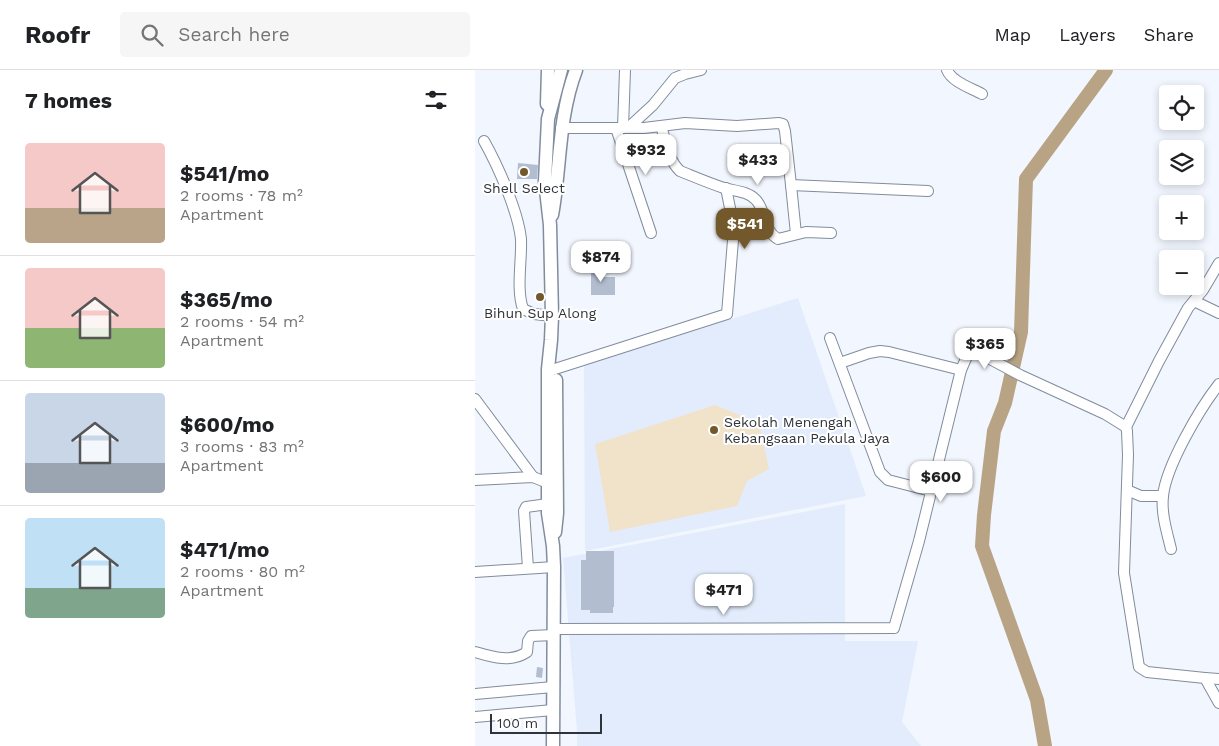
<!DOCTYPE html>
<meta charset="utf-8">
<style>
:root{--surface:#fff;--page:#f6f6f6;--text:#202124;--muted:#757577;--line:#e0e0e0;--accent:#72582a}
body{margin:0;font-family:"Work Sans",sans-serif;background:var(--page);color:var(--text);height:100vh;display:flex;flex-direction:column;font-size:19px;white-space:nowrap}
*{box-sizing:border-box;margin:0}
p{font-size:16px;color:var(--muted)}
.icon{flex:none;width:28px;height:28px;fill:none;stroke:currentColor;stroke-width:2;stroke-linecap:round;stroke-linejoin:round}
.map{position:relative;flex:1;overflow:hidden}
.side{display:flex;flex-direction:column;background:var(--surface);width:475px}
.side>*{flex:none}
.tools{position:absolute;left:684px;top:15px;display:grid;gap:10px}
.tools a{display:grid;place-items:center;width:45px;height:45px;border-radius:5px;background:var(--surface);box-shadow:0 2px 8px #0003;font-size:25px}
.scale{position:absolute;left:15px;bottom:12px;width:112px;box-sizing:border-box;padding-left:5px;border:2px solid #2f333a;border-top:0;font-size:14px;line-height:18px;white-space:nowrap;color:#2f333a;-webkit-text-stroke:4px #fff;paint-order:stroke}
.price{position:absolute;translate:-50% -42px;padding:0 11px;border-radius:10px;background:#fff;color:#222;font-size:16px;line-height:32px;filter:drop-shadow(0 1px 2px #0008)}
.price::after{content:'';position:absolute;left:50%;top:30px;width:15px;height:11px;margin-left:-8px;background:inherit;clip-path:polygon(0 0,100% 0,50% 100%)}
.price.on{background:var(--accent);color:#fff}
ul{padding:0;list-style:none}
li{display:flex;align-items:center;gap:15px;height:125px;padding:0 25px}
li+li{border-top:1px solid var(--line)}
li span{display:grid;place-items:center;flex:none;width:140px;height:100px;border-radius:5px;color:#555}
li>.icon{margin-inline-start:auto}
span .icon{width:60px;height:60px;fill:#fffc;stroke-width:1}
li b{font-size:21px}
h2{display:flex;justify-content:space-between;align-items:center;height:60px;padding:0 25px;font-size:21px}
header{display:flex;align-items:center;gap:30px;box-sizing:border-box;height:70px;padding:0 25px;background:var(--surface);border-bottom:1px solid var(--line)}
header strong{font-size:24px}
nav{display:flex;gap:28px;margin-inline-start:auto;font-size:18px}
.search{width:350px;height:45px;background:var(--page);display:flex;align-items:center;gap:12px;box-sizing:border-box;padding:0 18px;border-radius:5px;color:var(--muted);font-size:19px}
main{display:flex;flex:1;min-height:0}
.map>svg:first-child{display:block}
</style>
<header>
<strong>Roofr</strong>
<div class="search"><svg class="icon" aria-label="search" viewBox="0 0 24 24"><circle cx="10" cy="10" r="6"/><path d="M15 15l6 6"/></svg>Search here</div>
<nav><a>Map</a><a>Layers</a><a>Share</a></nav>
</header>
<main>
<section class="side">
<h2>7 homes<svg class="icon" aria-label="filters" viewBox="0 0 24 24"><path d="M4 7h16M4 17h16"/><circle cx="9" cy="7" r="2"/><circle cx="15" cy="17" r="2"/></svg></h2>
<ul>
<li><span style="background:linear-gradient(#f6c9c9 65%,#b9a48a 0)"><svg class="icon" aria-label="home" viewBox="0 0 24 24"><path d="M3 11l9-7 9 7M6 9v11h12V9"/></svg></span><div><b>$541/mo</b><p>2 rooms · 78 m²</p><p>Apartment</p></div></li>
<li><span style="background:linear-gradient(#f6c9c9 60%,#8fb573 0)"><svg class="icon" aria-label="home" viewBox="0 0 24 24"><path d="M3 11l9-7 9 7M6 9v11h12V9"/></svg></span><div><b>$365/mo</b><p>2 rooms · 54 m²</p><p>Apartment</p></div></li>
<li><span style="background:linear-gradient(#c9d6e8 70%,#9aa5b1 0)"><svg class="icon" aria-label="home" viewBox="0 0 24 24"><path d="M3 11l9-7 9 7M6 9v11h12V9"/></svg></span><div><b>$600/mo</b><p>3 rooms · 83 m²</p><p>Apartment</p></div></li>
<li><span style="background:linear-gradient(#bfe0f5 70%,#7fa58c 0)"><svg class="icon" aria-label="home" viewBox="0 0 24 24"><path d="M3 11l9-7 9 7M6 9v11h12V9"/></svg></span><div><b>$471/mo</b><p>2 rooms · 80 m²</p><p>Apartment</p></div></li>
</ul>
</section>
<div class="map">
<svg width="744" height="676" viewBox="0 0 744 676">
<rect width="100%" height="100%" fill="#f2f6fe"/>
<g fill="#e3ecfc">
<polygon points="323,228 391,426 110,481 109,295"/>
<polygon points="370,434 370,571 443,571 427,652 446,676 102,676 102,661 88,488"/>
</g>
<polygon fill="#f1e2ca" points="240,335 284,353 294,399 272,411 262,436 135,462 120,374"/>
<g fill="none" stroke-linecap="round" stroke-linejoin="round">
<polyline stroke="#b8a484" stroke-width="14" points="570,676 562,630 507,476 509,445 519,361 530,333 546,262 551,109 631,0"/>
</g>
<g fill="#b2bdcf">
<polygon points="43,93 63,95 62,109 42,109"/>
<polygon points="116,194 125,194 125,207 140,207 140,225 116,225"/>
<polygon points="111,481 139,481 139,537 138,537 138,543 115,543 115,540 106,540 106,490 111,490"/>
<polygon points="62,597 68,598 67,608 61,607"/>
</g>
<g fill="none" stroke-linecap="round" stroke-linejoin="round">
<g stroke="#818c9d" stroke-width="12">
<g id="minor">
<path d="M472,0C477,12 496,18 507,24"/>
<path d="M186,56C191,71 193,90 205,101C220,107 234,113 249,118C259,121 273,121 281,130C291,140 288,161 303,169L331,162L356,163"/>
<polyline points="86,58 169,58 210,53 262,56 304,53 308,54 310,61 316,115 453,121"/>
<polyline points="141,58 176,163"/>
<polyline points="148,58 150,0"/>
<polyline points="153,58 178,35 200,8 210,4 226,0"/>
<path d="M9,71C23,96 43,141 46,169C47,190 41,219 48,239L59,244L77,246"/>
<polyline points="316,115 321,164"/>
<polyline points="719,231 744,243"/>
<polyline points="355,268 405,402 413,410 456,421"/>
<polyline points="365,293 394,283 405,281 414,282 486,300"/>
<polyline points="80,299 252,244 259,158 251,118"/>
<polyline points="0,329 58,407"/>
<polyline points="651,357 684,291 713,238 728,220 744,193"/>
<polyline points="0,410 58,407 73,413"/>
<polyline points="652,420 666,426 688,426"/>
<path d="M696,479C692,462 686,444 688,426C691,396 725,338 744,314"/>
<polyline points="53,498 49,441 51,437 73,434"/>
<polyline points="0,502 79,497"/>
<polyline points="79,559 419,558 444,471 486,300 493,284 504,283 545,305 630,344 651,357 652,361 653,385 649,503 664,597 672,602 730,608 744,633"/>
<path d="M0,582C17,587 36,593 52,582L53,571L56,566L79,565"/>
<polyline points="730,608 744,609"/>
<polyline points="0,624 78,617"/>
<polyline points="0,647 78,640"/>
</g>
</g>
<g stroke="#818c9d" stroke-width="15">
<g id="major">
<polyline points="72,34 73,0"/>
<path d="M77,145C86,96 83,47 101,0"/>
<polyline points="80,462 82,443 81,310"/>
<polyline points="78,676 79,497 78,476 73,443 73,299 76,270 77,246 75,155 70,111 73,49 86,0"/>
</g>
</g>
<use href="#minor" stroke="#fff" stroke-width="10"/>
<use href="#major" stroke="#fff" stroke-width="12"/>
</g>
<g fill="#72582a" stroke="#fff" stroke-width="2">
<circle cx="49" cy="102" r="5"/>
<circle cx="65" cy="227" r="5"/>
<circle cx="239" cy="360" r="5"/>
</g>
<g text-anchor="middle" stroke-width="4" stroke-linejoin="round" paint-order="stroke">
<g font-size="14" fill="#2f333a" stroke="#fff">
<text x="49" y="123">Shell Select</text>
<text x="65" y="248">Bihun Sup Along</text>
<text x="249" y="357" text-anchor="start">Sekolah Menengah<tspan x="249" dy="16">Kebangsaan Pekula Jaya</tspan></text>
</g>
</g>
</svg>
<div class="tools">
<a><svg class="icon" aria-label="locate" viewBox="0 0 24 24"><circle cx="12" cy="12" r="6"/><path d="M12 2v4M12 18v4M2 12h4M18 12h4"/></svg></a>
<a><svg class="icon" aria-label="layers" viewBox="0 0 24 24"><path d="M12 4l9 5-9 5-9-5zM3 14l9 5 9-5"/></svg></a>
<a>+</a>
<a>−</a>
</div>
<div class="scale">100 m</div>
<b class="price" style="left:171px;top:106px">$932</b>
<b class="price" style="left:283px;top:116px">$433</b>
<b class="price on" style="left:270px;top:180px">$541</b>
<b class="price" style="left:126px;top:213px">$874</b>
<b class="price" style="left:510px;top:300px">$365</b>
<b class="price" style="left:466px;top:433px">$600</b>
<b class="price" style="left:249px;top:546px">$471</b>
</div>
</main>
